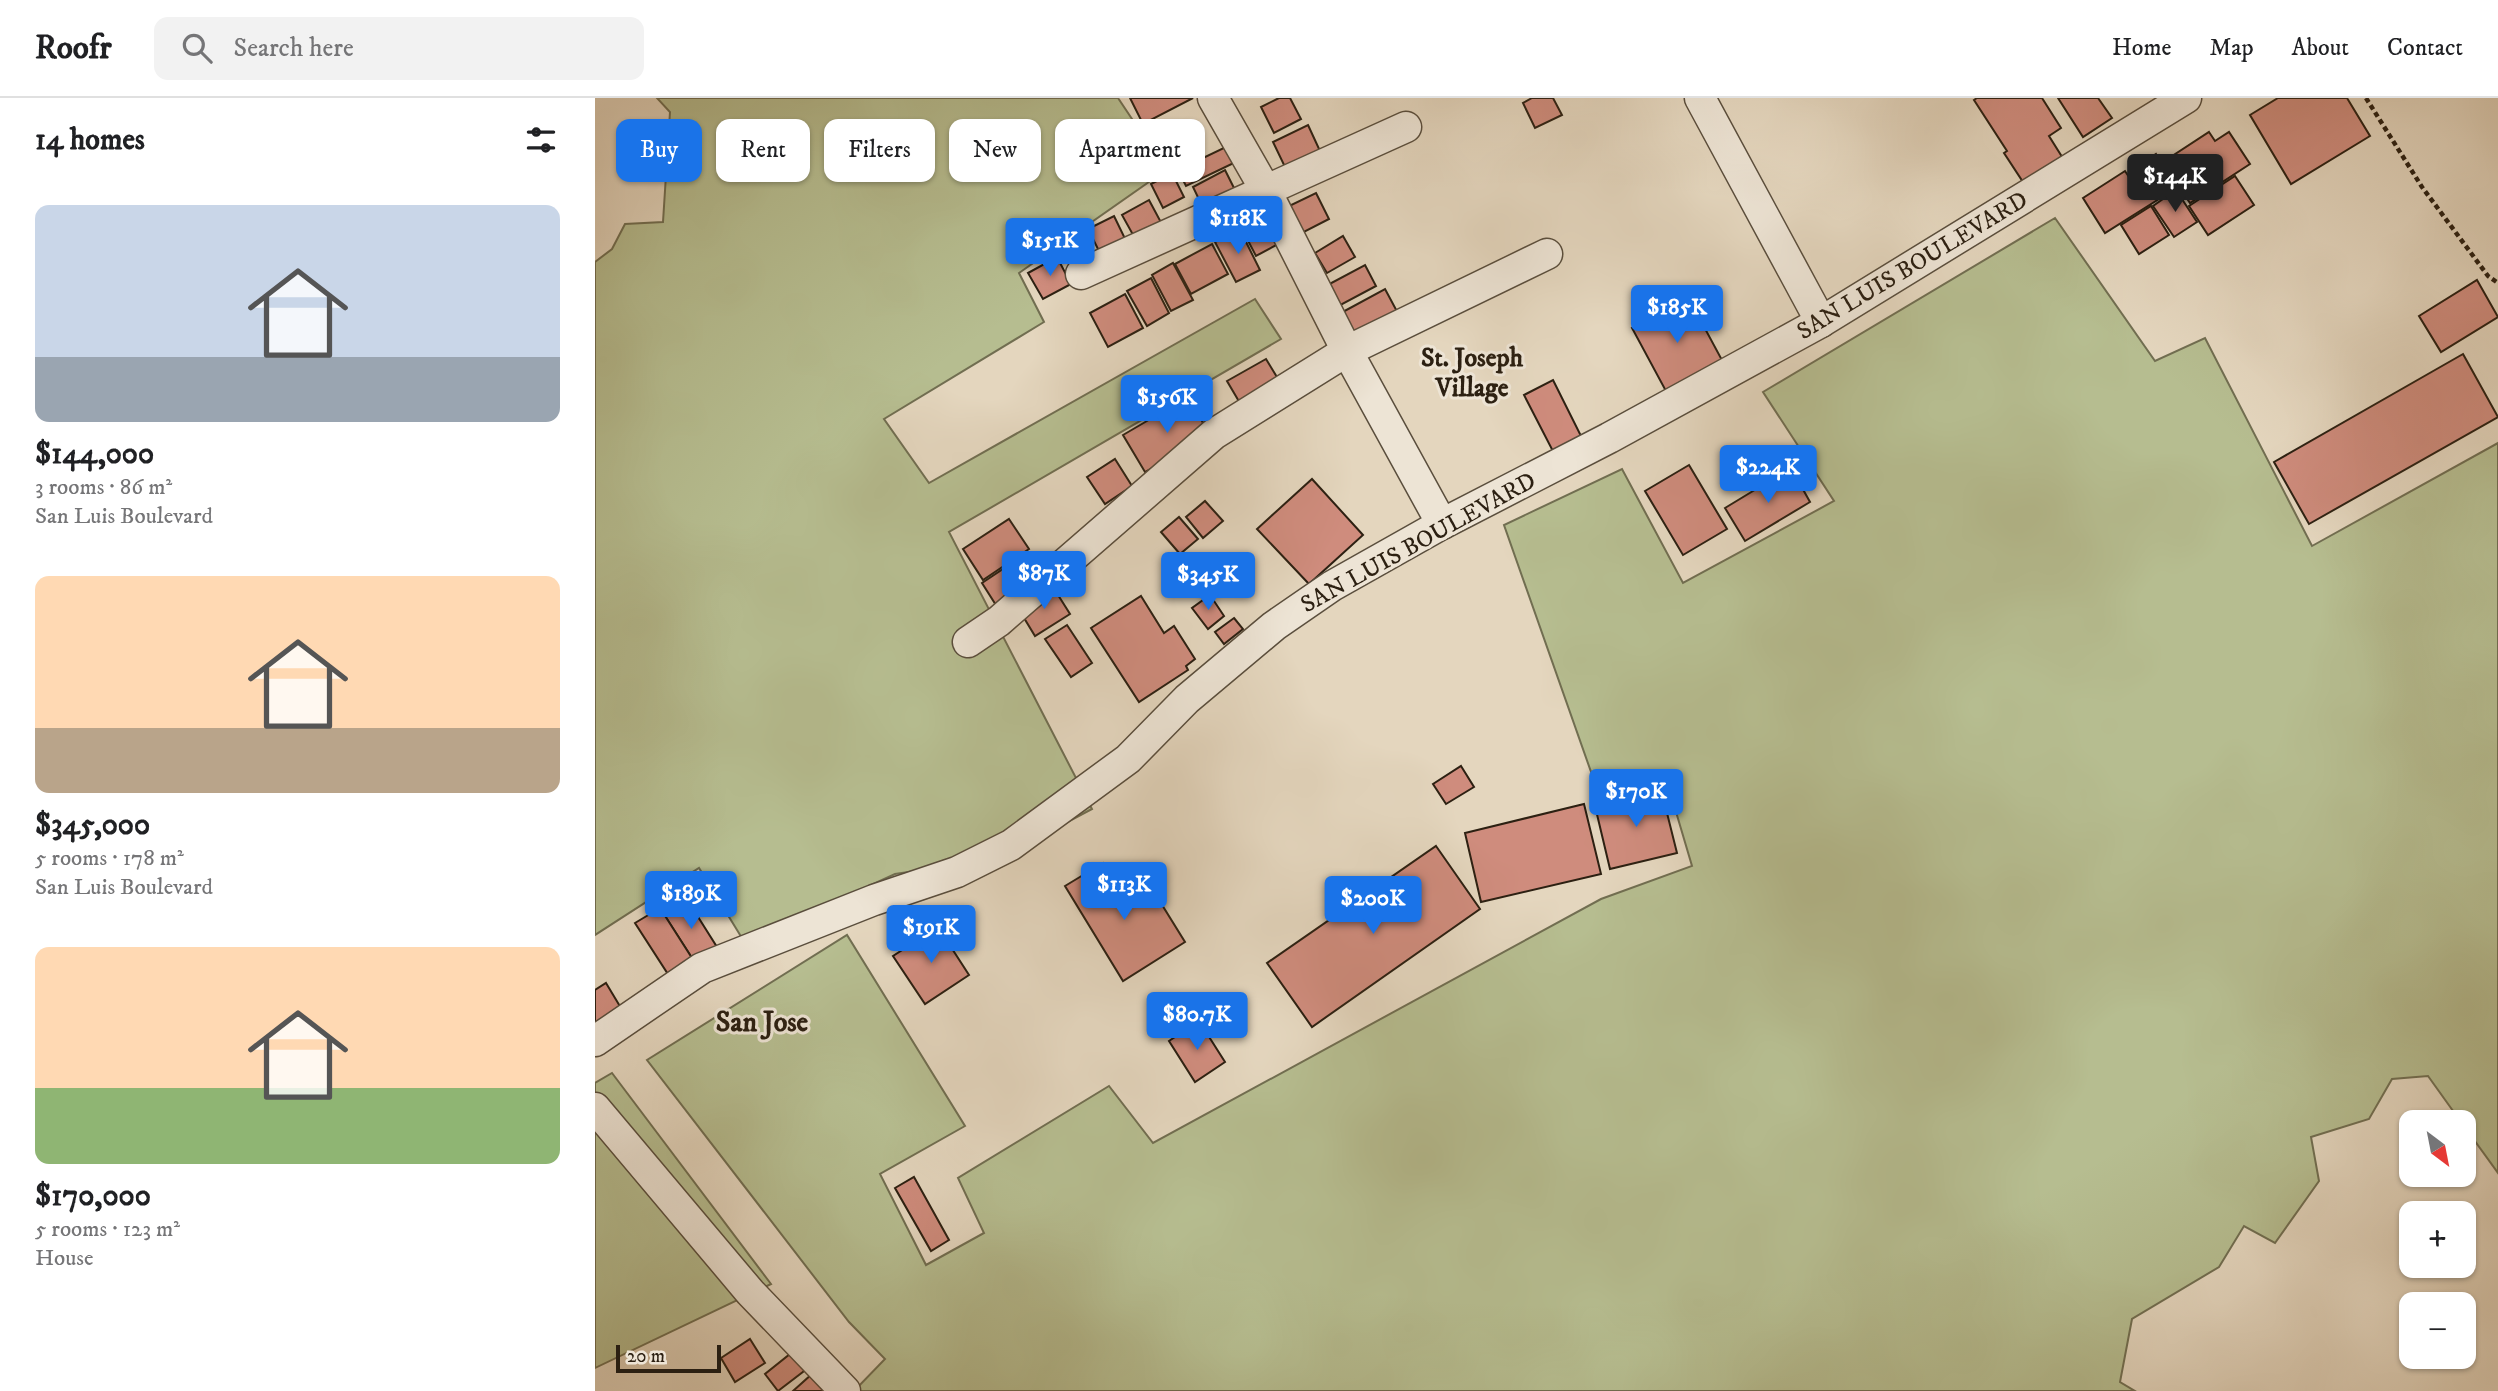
<!DOCTYPE html>
<meta charset="utf-8">
<style>
:root{--surface:#fff;--page:#f2f2f2;--text:#202124;--muted:#757577;--line:#e0e0e0;--accent:#1a73e8}
body{margin:0;font-family:"IM FELL DW Pica",serif;background:var(--page);color:var(--text);height:100vh;display:flex;flex-direction:column;font-size:26px;white-space:nowrap}
*{box-sizing:border-box;margin:0}
p{font-size:23px;color:var(--muted)}
.icon{flex:none;width:38px;height:38px;fill:none;stroke:currentColor;stroke-width:2;stroke-linecap:round;stroke-linejoin:round}
.map{position:relative;flex:1;overflow:hidden}
.drawer{display:flex;flex-direction:column;background:var(--surface);width:595px}
.drawer>*{flex:none}
.hud{position:absolute;left:21px;top:21px;width:665px;height:63px;display:flex;gap:14px}
.needle{width:46px;rotate:148deg}
.buttons{position:absolute;left:1804px;top:1012px;display:grid;gap:14px}
.buttons a{display:grid;place-items:center;width:77px;height:77px;border-radius:14px;background:var(--surface);box-shadow:0 2px 5px #0004;font-size:35px}
.scale{position:absolute;left:21px;bottom:18px;width:105px;box-sizing:border-box;padding-left:7px;border:4px solid #2c2012;border-top:0;font-size:19px;line-height:24px;white-space:nowrap;color:#2c2012;-webkit-text-stroke:5px #ede4d5;paint-order:stroke}
.price{position:absolute;translate:-50% -60px;padding:0 16px;border-radius:7px;background:var(--accent);color:#fff;font-size:23px;line-height:46px;filter:drop-shadow(0 2px 4px #0008)}
.price::after{content:'';position:absolute;left:50%;top:42px;width:21px;height:16px;margin-left:-10px;background:inherit;clip-path:polygon(0 0,100% 0,50% 100%)}
.price.active{background:#222;color:#fff}
ul{padding:0;list-style:none}
li{display:grid;align-content:center;gap:14px;height:371px;padding:0 35px}
li span{display:grid;place-items:center;height:217px;border-radius:14px;color:#555}
li>.icon{margin-inline-start:auto}
span .icon{width:126px;height:126px;fill:#fffc;stroke-width:1}
li b{font-size:30px}
h2{display:flex;justify-content:space-between;align-items:center;height:84px;padding:0 35px;font-size:30px}
.tag{padding:0 24px;border-radius:14px;background:var(--surface);box-shadow:0 2px 5px #0004;font-size:24px;line-height:63px}
.tag.active{background:var(--accent);color:#fff}
header{display:flex;align-items:center;gap:42px;box-sizing:border-box;height:98px;padding:0 35px;background:var(--surface);border-bottom:2px solid var(--line)}
header strong{font-size:33px}
nav{display:flex;gap:38px;margin-inline-start:auto;font-size:24px}
.search{width:490px;height:63px;background:var(--page);display:flex;align-items:center;gap:18px;box-sizing:border-box;padding:0 24px;border-radius:14px;color:var(--muted);font-size:26px}
main{display:flex;flex:1;min-height:0}
.map>svg:first-child{display:block}
</style>
<header>
<strong>Roofr</strong>
<div class="search"><svg class="icon" aria-label="search" viewBox="0 0 24 24"><circle cx="10" cy="10" r="6"/><path d="M15 15l6 6"/></svg>Search here</div>
<nav><a>Home</a><a>Map</a><a>About</a><a>Contact</a></nav>
</header>
<main>
<section class="drawer">
<h2>14 homes<svg class="icon" aria-label="filters" viewBox="0 0 24 24"><path d="M4 7h16M4 17h16"/><circle cx="9" cy="7" r="2"/><circle cx="15" cy="17" r="2"/></svg></h2>
<ul>
<li><span style="background:linear-gradient(#c9d6e8 70%,#9aa5b1 0)"><svg class="icon" aria-label="home" viewBox="0 0 24 24"><path d="M3 11l9-7 9 7M6 9v11h12V9"/></svg></span><div><b>$144,000</b><p>3 rooms · 86 m²</p><p>San Luis Boulevard</p></div></li>
<li><span style="background:linear-gradient(#ffd9b3 70%,#b9a48a 0)"><svg class="icon" aria-label="home" viewBox="0 0 24 24"><path d="M3 11l9-7 9 7M6 9v11h12V9"/></svg></span><div><b>$345,000</b><p>5 rooms · 178 m²</p><p>San Luis Boulevard</p></div></li>
<li><span style="background:linear-gradient(#ffd9b3 65%,#8fb573 0)"><svg class="icon" aria-label="home" viewBox="0 0 24 24"><path d="M3 11l9-7 9 7M6 9v11h12V9"/></svg></span><div><b>$170,000</b><p>5 rooms · 123 m²</p><p>House</p></div></li>
</ul>
</section>
<div class="map">
<svg width="1903" height="1293" viewBox="0 0 1903 1293">
<rect width="100%" height="100%" fill="#e4d6be"/>
<filter id="stains"><feTurbulence type="fractalNoise" baseFrequency=".00286" numOctaves="4"/><feColorMatrix values="0 0 0 0 .2 0 0 0 0 .09 0 0 0 0 .02 0 0 0 .5 -.17"/></filter>
<radialGradient id="worn" r=".72"><stop offset=".6" stop-color="#630" stop-opacity="0"/><stop offset="1" stop-color="#630" stop-opacity=".3"/></radialGradient>
<g fill="#b6bd90" stroke="#716e51" stroke-width="2">
<polygon points="62,0 523,0 571,72 424,175 449,224 289,321 334,385 660,201 686,241 354,434 497,711 403,761 300,776 150,845 104,770 0,837 0,164 17,151 30,126 68,124 75,14"/>
<polygon points="1460,120 1560,263 1610,240 1717,448 1903,345 1903,1075 1869,1028 1869,1024 1866,1024 1833,978 1797,981 1774,1021 1716,1039 1724,1083 1680,1145 1649,1128 1624,1169 1537,1221 1525,1284 1540,1293 259,1293 290,1261 254,1224 52,962 252,837 370,1028 285,1076 331,1167 389,1135 363,1080 514,988 558,1045 1006,801 1097,768 1071,680 1001,688 909,427 1027,371 1088,485 1239,403 1168,294"/>
<polygon points="17,975 176,1186 0,1270 0,985"/>
</g>
<g fill="#cf8c7d" stroke="#2c2012" stroke-width="2">
<polygon points="535,0 598,0 548,26"/>
<polygon points="684,0 695,0 706,21 679,35 666,9"/>
<polygon points="937,0 958,0 967,17 940,30 928,5"/>
<polygon points="1382,0 1447,0 1466,30 1454,38 1469,62 1430,87 1409,55 1412,53 1379,2"/>
<polygon points="1463,0 1503,0 1517,20 1488,39"/>
<polygon points="1683,0 1752,0 1775,38 1696,86 1655,17"/>
<polygon points="713,27 725,53 690,69 678,44"/>
<polygon points="1614,34 1620,43 1634,34 1655,66 1595,105 1568,64"/>
<polygon points="637,46 645,62 591,88 583,72"/>
<polygon points="1561,56 1583,89 1510,135 1488,100 1530,73 1542,91 1555,82 1545,67"/>
<polygon points="630,72 644,100 611,116 598,89"/>
<polygon points="577,75 589,99 568,110 556,86"/>
<polygon points="1640,78 1659,107 1613,137 1594,108"/>
<polygon points="1581,92 1602,124 1579,139 1558,108"/>
<polygon points="721,95 734,121 703,137 690,110"/>
<polygon points="554,102 569,130 542,144 527,117"/>
<polygon points="1556,108 1574,137 1544,156 1526,127"/>
<polygon points="519,118 535,151 509,163 493,131"/>
<polygon points="672,118 685,145 661,158 647,131"/>
<polygon points="645,132 665,172 641,184 620,144"/>
<polygon points="748,138 760,159 732,175 720,155"/>
<polygon points="617,146 633,176 596,196 580,166"/>
<polygon points="462,159 476,186 448,201 433,175"/>
<polygon points="578,165 598,202 576,213 557,177"/>
<polygon points="770,167 781,188 738,211 727,190"/>
<polygon points="556,180 574,215 552,228 532,193"/>
<polygon points="1882,182 1903,219 1846,254 1824,218"/>
<polygon points="790,191 805,219 759,244 744,216"/>
<polygon points="530,196 548,230 513,249 495,215"/>
<polygon points="1093,199 1128,264 1072,295 1037,230"/>
<polygon points="1868,256 1903,319 1714,426 1679,364"/>
<polygon points="671,261 688,289 649,312 632,283"/>
<polygon points="958,282 991,348 963,363 929,297"/>
<polygon points="593,299 615,337 550,374 528,337"/>
<polygon points="520,361 537,388 510,406 492,379"/>
<polygon points="1094,367 1132,431 1088,457 1050,393"/>
<polygon points="1196,370 1215,404 1150,443 1130,410"/>
<polygon points="717,381 768,437 714,486 662,431"/>
<polygon points="610,403 628,423 608,440 591,419"/>
<polygon points="584,419 603,441 585,456 566,434"/>
<polygon points="414,421 434,451 388,482 368,451"/>
<polygon points="414,467 434,496 406,515 387,485"/>
<polygon points="458,489 475,516 440,538 423,510"/>
<polygon points="615,497 629,518 613,531 597,510"/>
<polygon points="546,498 569,535 579,528 600,561 591,568 593,572 544,604 496,530"/>
<polygon points="639,520 648,531 629,546 620,534"/>
<polygon points="472,527 497,565 476,579 450,541"/>
<polygon points="866,668 879,689 851,706 838,686"/>
<polygon points="1066,691 1082,755 1015,771 1000,708"/>
<polygon points="989,706 1006,776 886,804 870,735"/>
<polygon points="841,748 885,811 717,929 672,865"/>
<polygon points="508,765 536,809 559,794 590,844 528,883 470,788"/>
<polygon points="88,795 127,857 104,871 65,810"/>
<polygon points="65,810 104,871 80,887 40,825"/>
<polygon points="343,829 374,877 330,906 298,858"/>
<polygon points="11,885 32,920 7,936 0,924 0,892"/>
<polygon points="604,923 630,964 600,984 574,943"/>
<polygon points="319,1079 354,1142 336,1153 300,1090"/>
<polygon points="155,1241 170,1265 140,1284 126,1260"/>
<polygon points="200,1252 213,1270 183,1293 170,1276"/>
<polygon points="217,1276 232,1293 198,1293"/>
</g>
<g fill="none" stroke-linecap="round" stroke-linejoin="round">
<g stroke="#5a4e3d" stroke-width="33">
<g id="street">
<polyline points="618,0 670,91 752,253 847,426"/>
<polyline points="1105,0 1226,224"/>
<polyline points="486,176 811,29"/>
<polyline points="373,544 404,523 619,336 752,253 952,156"/>
<polyline points="0,943 107,870 279,802 362,774 416,747 533,661 592,601 679,528 737,488 847,426 1014,340 1226,224 1591,0"/>
<polyline points="0,1010 155,1194 250,1293"/>
</g>
</g>
<polyline stroke="#2c2012" stroke-width="4.5" stroke-dasharray="5 3.5" stroke-linecap="butt" points="1771,0 1827,89 1893,178 1903,185"/>
<use href="#street" stroke="#ede4d5" stroke-width="30"/>
</g>
<g text-anchor="middle" stroke-width="6" stroke-linejoin="round" paint-order="stroke">
<g font-size="24" fill="#2c2012" stroke="#ede4d5">
<text transform="translate(1317 167) rotate(-31)" y="8">SAN LUIS BOULEVARD</text>
<text transform="translate(823 444) rotate(-29)" y="8">SAN LUIS BOULEVARD</text>
</g>
<g font-size="26" font-weight="bold" fill="#2c2012" stroke="#ede4d5">
<text x="877" y="268">St. Joseph<tspan x="877" dy="30">Village</tspan></text>
</g>
<g font-size="28" font-weight="bold" fill="#2c2012" stroke="#ede4d5">
<text x="167" y="933">San Jose</text>
</g>
</g>
<rect width="100%" height="100%" filter="url(#stains)"/>
<rect width="100%" height="100%" fill="url(#worn)"/>
</svg>
<div class="buttons">
<a><svg class="needle" viewBox="-14 -14 28 28"><path d="M0-13l5 13h-10z" fill="#e53935"/><path d="M0 13l5-13h-10z" fill="#757577"/></svg></a>
<a>+</a>
<a>−</a>
</div>
<div class="scale">20 m</div>
<b class="price active" style="left:1580px;top:116px">$144K</b>
<b class="price" style="left:643px;top:158px">$118K</b>
<b class="price" style="left:455px;top:180px">$151K</b>
<b class="price" style="left:1082px;top:247px">$185K</b>
<b class="price" style="left:572px;top:337px">$156K</b>
<b class="price" style="left:1173px;top:407px">$224K</b>
<b class="price" style="left:449px;top:513px">$87K</b>
<b class="price" style="left:613px;top:514px">$345K</b>
<b class="price" style="left:1041px;top:731px">$170K</b>
<b class="price" style="left:529px;top:824px">$113K</b>
<b class="price" style="left:96px;top:833px">$189K</b>
<b class="price" style="left:778px;top:838px">$200K</b>
<b class="price" style="left:336px;top:867px">$191K</b>
<b class="price" style="left:602px;top:954px">$80.7K</b>
<div class="hud">
<a class="tag active">Buy</a>
<a class="tag">Rent</a>
<a class="tag">Filters</a>
<a class="tag">New</a>
<a class="tag">Apartment</a>
</div>
</div>
</main>
